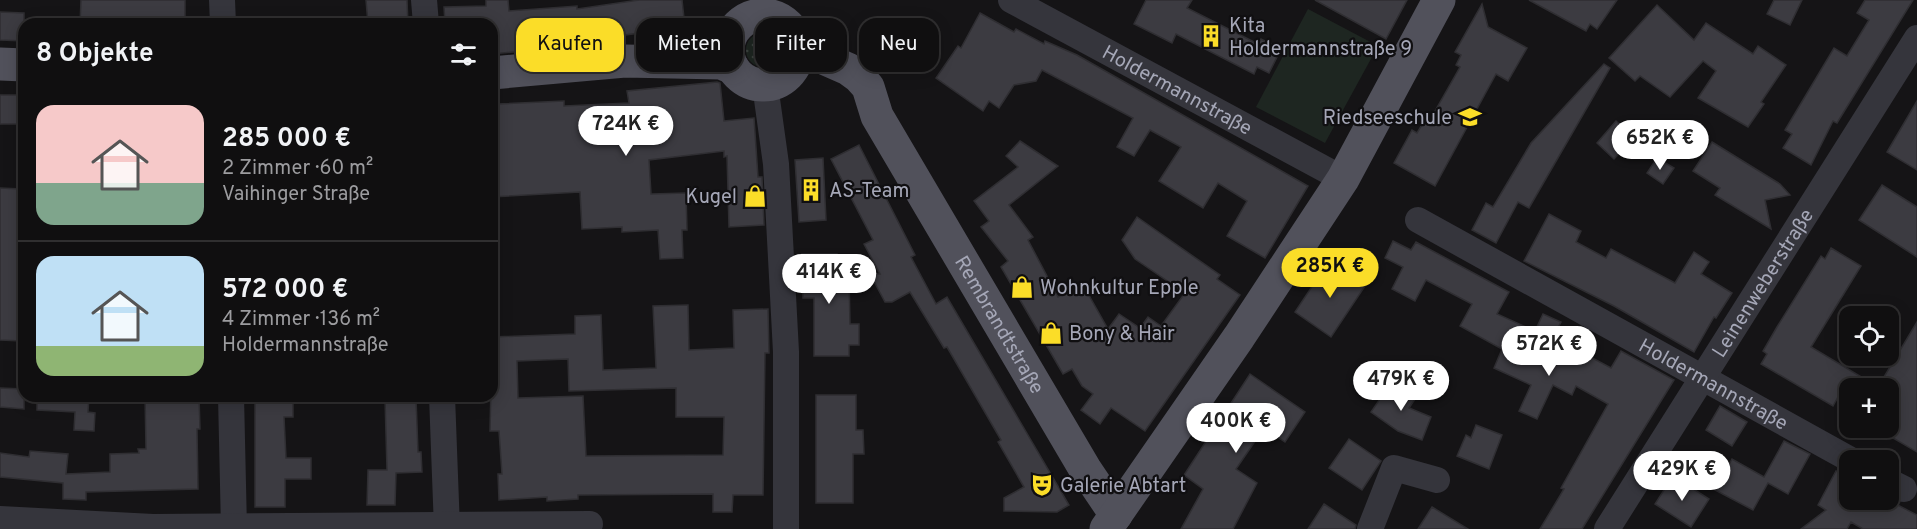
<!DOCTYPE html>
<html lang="de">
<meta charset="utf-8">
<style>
:root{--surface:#100f10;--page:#191819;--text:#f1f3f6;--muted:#9c9c9f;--line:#302f30;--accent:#fbdd28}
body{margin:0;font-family:Overpass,sans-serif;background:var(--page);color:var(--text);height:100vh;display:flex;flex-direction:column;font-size:22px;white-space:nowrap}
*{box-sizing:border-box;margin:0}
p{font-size:20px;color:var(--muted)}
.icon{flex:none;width:33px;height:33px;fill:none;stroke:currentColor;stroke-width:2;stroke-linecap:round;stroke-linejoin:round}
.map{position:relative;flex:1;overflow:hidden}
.side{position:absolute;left:18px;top:18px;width:480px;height:384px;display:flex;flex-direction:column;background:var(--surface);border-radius:18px;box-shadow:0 3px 15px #0003,0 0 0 2px var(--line)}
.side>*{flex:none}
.hud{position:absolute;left:516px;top:18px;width:570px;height:54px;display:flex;gap:12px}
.buttons{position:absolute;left:1839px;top:306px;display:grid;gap:12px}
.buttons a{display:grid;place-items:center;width:60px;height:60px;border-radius:12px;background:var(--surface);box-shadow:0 3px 15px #0003,0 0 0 2px var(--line);font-size:30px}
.price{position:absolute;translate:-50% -51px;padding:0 14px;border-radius:21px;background:#fff;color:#222;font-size:20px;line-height:39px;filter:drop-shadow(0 2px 3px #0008)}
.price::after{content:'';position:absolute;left:50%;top:36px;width:18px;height:14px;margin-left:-9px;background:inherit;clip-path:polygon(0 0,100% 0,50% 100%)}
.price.on{background:var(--accent);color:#111}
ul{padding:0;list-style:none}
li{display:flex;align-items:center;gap:18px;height:150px;padding:0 18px}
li+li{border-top:2px solid var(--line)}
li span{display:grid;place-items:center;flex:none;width:168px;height:120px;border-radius:18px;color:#555}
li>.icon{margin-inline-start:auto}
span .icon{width:72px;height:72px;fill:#fffc;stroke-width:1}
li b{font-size:26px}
h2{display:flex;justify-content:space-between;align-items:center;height:72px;padding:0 18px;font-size:26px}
.chip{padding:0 21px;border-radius:18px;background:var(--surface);box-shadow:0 3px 15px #0003,0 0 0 2px var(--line);font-size:21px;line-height:54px}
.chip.on{background:var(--accent);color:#111}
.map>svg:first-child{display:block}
</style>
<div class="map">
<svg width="1917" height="529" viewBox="0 0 1917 529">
<defs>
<pattern id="grass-dots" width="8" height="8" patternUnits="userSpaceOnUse" patternTransform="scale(1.5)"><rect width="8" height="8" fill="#1e2621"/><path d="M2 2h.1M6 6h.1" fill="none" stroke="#3c433f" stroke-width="1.8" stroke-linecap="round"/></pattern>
</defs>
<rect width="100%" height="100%" fill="#151416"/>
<circle fill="url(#grass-dots)" cx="763" cy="50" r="17"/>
<polygon fill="#1e2621" points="1308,9 1378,46 1325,143 1256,107"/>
<g fill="#3c3b41" stroke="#2f2e32" stroke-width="1.5" fill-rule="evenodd">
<polygon points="81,0 185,0 185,24 80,24"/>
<polygon points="366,0 407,0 408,24 368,24"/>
<polygon points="486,0 508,0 509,11 577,6 577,9 639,0 682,0 685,27 580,41 580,46 492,54 492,24 445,24 444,7 486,6"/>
<polygon points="1146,0 1192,0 1187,8 1258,44 1261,39 1281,49 1269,73 1257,67 1254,74 1176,34 1172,43 1134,24"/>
<polygon points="1315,0 1407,0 1386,39"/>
<polygon points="1529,0 1617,0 1597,29 1590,24 1586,31"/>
<polygon points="1774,0 1802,0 1790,25 1767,14"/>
<polygon points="1865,0 1913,0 1837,123 1833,121 1811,165 1783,148 1792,134 1785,130 1834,48 1847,56 1869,20 1857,13"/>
<polygon points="1482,4 1488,27 1527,48 1508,81 1496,74 1435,186 1394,163 1412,130 1417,133 1423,123 1427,125 1460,67 1456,65 1461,55 1455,52"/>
<polygon points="1657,5 1694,40 1706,23 1753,54 1758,46 1786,65 1761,102 1764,104 1748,127 1698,98 1716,71 1703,61 1670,97 1640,76 1635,81 1609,58"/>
<polygon points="0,12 24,13 24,41 0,40"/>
<polygon points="980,13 1014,32 1016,29 1044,44 1045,41 1077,55 1308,186 1265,258 1227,236 1247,201 1218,183 1203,208 1159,181 1181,147 1150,130 1134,156 1117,147 1133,118 1042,70 1036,81 1014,85 999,108 989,101 983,111 936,78 958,46 961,48"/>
<polygon points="1604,64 1610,68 1529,208 1518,202 1496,243 1472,230 1486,203 1493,207 1531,143"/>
<polygon points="717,82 720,83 724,121 754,118 758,177 762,177 764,225 729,227 727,156 724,157 724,151 649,160 651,194 686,193 687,230 682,230 683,258 660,259 658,230 622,232 622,227 582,229 580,192 492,197 492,109 497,109 497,104 564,101 564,106 629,103 627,91"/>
<polygon points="0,95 24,95 23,124 0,124"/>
<polygon points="1917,101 1917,170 1887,152"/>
<polygon points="1616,121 1631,134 1631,141 1614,159 1597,143"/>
<polygon points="1020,141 1058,166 1009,205 1033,237 1028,240 1058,297 1082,283 1108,329 1119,314 1140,328 1148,317 1161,326 1185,293 1135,259 1122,240 1137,217 1220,275 1217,279 1240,295 1145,431 1111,408 1100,424 1081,410 1093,394 1082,386 1072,369 1063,374 1001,267 1008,261 981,227 989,221 974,201 1018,167 1006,156"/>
<polygon points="1712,142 1780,184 1790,195 1765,200 1771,229 1715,195 1720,188 1693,171"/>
<polygon points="859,145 915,255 911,257 936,304 947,297 1069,505 1057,512 1004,511 1004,498 1024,487 998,442 1001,440 947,347 944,348 910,292 892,302 885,302 870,274 880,274 864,244 873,240 831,159"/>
<polygon points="823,158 826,220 799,222 795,160"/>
<polygon points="1657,158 1674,168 1663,184 1647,173"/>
<polygon points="1882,185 1917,207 1917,257 1859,220"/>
<polygon points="0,188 21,189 17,269 24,269 21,341 0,340"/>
<polygon points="1549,214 1581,231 1576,242 1606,258 1611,249 1675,283 1694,252 1709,262 1701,274 1732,293 1716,318 1714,317 1694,352 1614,306 1524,261"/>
<polygon points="1393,241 1411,250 1416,242 1509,292 1497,314 1535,331 1543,314 1561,322 1553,337 1611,368 1621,351 1674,380 1582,529 1540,529 1564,489 1561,488 1608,404 1576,386 1572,395 1553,385 1537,419 1519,411 1531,385 1494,368 1502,349 1460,326 1472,304 1426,280 1415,301 1392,289 1403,267 1385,258"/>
<polygon points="1831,248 1861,266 1811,347 1878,387 1917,322 1917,452 1888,435 1888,388 1843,388 1833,406 1761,364 1767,354 1763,351 1777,327 1821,256 1825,259"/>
<polygon points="802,254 837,254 837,275 849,275 850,324 859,324 859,345 849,345 849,356 814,356 814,298 803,298"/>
<polygon points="1329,261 1365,286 1331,337 1295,312"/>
<path d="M688,305L689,350L734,348L733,310L768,309L769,353H765L763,495H733L732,512H713V494L578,495V499L547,501V497L499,500L498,474H502L499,431H490L492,337L575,334V316L601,315L603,370L656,368L653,306ZM568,359L569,391L676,388V417H724L723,455L586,456L583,396L518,398L517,361Z"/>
<polygon points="1250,374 1305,412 1285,442 1264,428 1236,469 1257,483 1233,529 1181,529 1203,489 1184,475"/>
<polygon points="1393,380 1417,396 1409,408 1431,417 1422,440 1398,431 1371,412"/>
<polygon points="0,388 24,389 24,409 0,407"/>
<polygon points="816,395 856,395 856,430 863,430 864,454 853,454 853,503 816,503"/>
<polygon points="37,396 89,396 88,412 95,413 94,431 74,430 75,412 37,410"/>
<polygon points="145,396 199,396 200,429 197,429 198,489 86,492 86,500 63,499 63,483 0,477 0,453 29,457 30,451 68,454 66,474 110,472 110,454 139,453 138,449 146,449"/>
<polygon points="255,396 293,396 293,417 284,417 286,458 311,458 311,479 285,479 285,507 255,507"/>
<polygon points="416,398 418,452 421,452 422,472 396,473 395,505 367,505 368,470 387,470 385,399"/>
<polygon points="1720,406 1747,422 1732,446 1706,430"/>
<polygon points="1476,425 1502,435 1489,469 1457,456 1466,435 1471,438"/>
<polygon points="1349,439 1381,461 1362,490 1329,468"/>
<polygon points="1784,441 1810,454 1788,494 1768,483 1753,510 1715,490 1732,459 1764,477"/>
<polygon points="1836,471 1850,478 1850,500 1888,500 1917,515 1917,529 1863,529 1851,522 1847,529 1801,529 1826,510 1818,505"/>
<polygon points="1673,476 1709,499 1691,527 1655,504"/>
<polygon points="1324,504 1356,525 1355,529 1308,529"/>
<polygon points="1432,507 1468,529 1418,529"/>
</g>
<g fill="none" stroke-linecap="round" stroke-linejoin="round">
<g stroke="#35353c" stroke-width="26">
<polyline points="222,0 223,24"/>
<polyline points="424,0 426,24"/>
<path id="s1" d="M1011,0L1343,179"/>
<polyline points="765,85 776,164 786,352 786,529"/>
<path id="s2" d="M1418,220L1851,460"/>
<polyline points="231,396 234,529"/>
<polyline points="442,396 447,529"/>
<polyline points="1888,481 1904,489"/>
<polyline points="0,519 153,527 590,524"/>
<polyline points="1370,529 1394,468 1437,480"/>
<path id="s3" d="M1607,529L1917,38"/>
</g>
<g stroke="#51515b" stroke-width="33">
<circle cx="763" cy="50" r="35"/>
<path id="s4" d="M798,47L848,69L859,77L868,87L877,116L1085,469L1116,515"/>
<polyline points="0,64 24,65"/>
<polyline points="492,73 625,61 721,63 733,68"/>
<polyline points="1106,529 1239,337 1343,179 1439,0"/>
</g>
</g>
<defs>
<g id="building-bare" transform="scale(1.8)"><path d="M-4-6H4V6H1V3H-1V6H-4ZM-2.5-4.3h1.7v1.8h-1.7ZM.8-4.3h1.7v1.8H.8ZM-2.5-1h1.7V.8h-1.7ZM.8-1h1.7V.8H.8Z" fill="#fbdd28" stroke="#100f11" stroke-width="2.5" paint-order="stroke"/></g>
<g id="school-bare" transform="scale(1.8)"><path d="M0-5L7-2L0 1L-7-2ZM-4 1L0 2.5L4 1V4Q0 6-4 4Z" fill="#fbdd28" stroke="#100f11" stroke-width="2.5" paint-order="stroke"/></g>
<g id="shop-bare" transform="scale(1.8)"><path d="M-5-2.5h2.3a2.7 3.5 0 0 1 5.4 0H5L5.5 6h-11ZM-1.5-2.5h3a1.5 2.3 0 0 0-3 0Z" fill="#fbdd28" stroke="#100f11" stroke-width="2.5" paint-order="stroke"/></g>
<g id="theatre-bare" transform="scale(1.8)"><path d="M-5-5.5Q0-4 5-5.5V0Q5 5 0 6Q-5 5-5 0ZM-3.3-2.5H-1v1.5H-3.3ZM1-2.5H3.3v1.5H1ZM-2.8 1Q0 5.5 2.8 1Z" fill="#fbdd28" stroke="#100f11" stroke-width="2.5" paint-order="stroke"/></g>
</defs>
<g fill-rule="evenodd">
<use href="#building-bare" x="1211" y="36"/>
<use href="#school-bare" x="1470" y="117"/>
<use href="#building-bare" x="811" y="190"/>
<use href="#shop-bare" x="755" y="196"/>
<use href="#shop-bare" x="1022" y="287"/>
<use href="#shop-bare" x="1051" y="333"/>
<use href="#theatre-bare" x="1042" y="485"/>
</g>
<g text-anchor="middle" stroke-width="4.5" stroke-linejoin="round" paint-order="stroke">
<g font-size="20" fill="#a5a7b7" stroke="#100f11" text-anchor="start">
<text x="1229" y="32">Kita<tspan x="1229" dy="23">Holdermannstraße 9</tspan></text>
<text x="1452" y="124" text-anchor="end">Riedseeschule</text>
<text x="829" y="197">AS-Team</text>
<text x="737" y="203" text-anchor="end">Kugel</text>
<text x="1040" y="294">Wohnkultur Epple</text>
<text x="1069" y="340">Bony &amp; Hair</text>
<text x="1060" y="492">Galerie Abtart</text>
</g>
<g font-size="20" fill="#a5a7b7" stroke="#100f11">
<text dy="7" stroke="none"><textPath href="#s1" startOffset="189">Holdermannstraße</textPath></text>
<text dy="7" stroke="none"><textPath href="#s3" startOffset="291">Leinenweberstraße</textPath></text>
<text dy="7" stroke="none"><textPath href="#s4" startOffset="354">Rembrandtstraße</textPath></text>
<text dy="7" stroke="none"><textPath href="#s2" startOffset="338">Holdermannstraße</textPath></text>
</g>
</g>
</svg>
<div class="buttons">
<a><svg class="icon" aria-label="locate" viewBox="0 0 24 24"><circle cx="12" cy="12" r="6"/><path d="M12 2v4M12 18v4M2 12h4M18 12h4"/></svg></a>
<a>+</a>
<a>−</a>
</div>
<b class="price" style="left:626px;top:157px">724K €</b>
<b class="price" style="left:1660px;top:171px">652K €</b>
<b class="price on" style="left:1330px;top:299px">285K €</b>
<b class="price" style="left:829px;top:305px">414K €</b>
<b class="price" style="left:1549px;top:377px">572K €</b>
<b class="price" style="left:1401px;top:412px">479K €</b>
<b class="price" style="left:1236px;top:454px">400K €</b>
<b class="price" style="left:1682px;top:502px">429K €</b>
<div class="hud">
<a class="chip on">Kaufen</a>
<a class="chip">Mieten</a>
<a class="chip">Filter</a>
<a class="chip">Neu</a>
</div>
<section class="side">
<h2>8 Objekte<svg class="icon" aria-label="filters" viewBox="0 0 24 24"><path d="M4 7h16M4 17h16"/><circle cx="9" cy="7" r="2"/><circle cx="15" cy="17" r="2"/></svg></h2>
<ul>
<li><span style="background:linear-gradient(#f6c9c9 65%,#7fa58c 0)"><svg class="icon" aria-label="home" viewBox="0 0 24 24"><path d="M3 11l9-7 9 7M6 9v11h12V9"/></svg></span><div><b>285 000 €</b><p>2 Zimmer · 60 m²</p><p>Vaihinger Straße</p></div></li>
<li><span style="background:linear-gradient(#bfe0f5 75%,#8fb573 0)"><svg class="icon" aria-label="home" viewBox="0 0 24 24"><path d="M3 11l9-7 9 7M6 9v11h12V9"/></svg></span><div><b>572 000 €</b><p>4 Zimmer · 136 m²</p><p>Holdermannstraße</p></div></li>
</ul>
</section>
</div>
